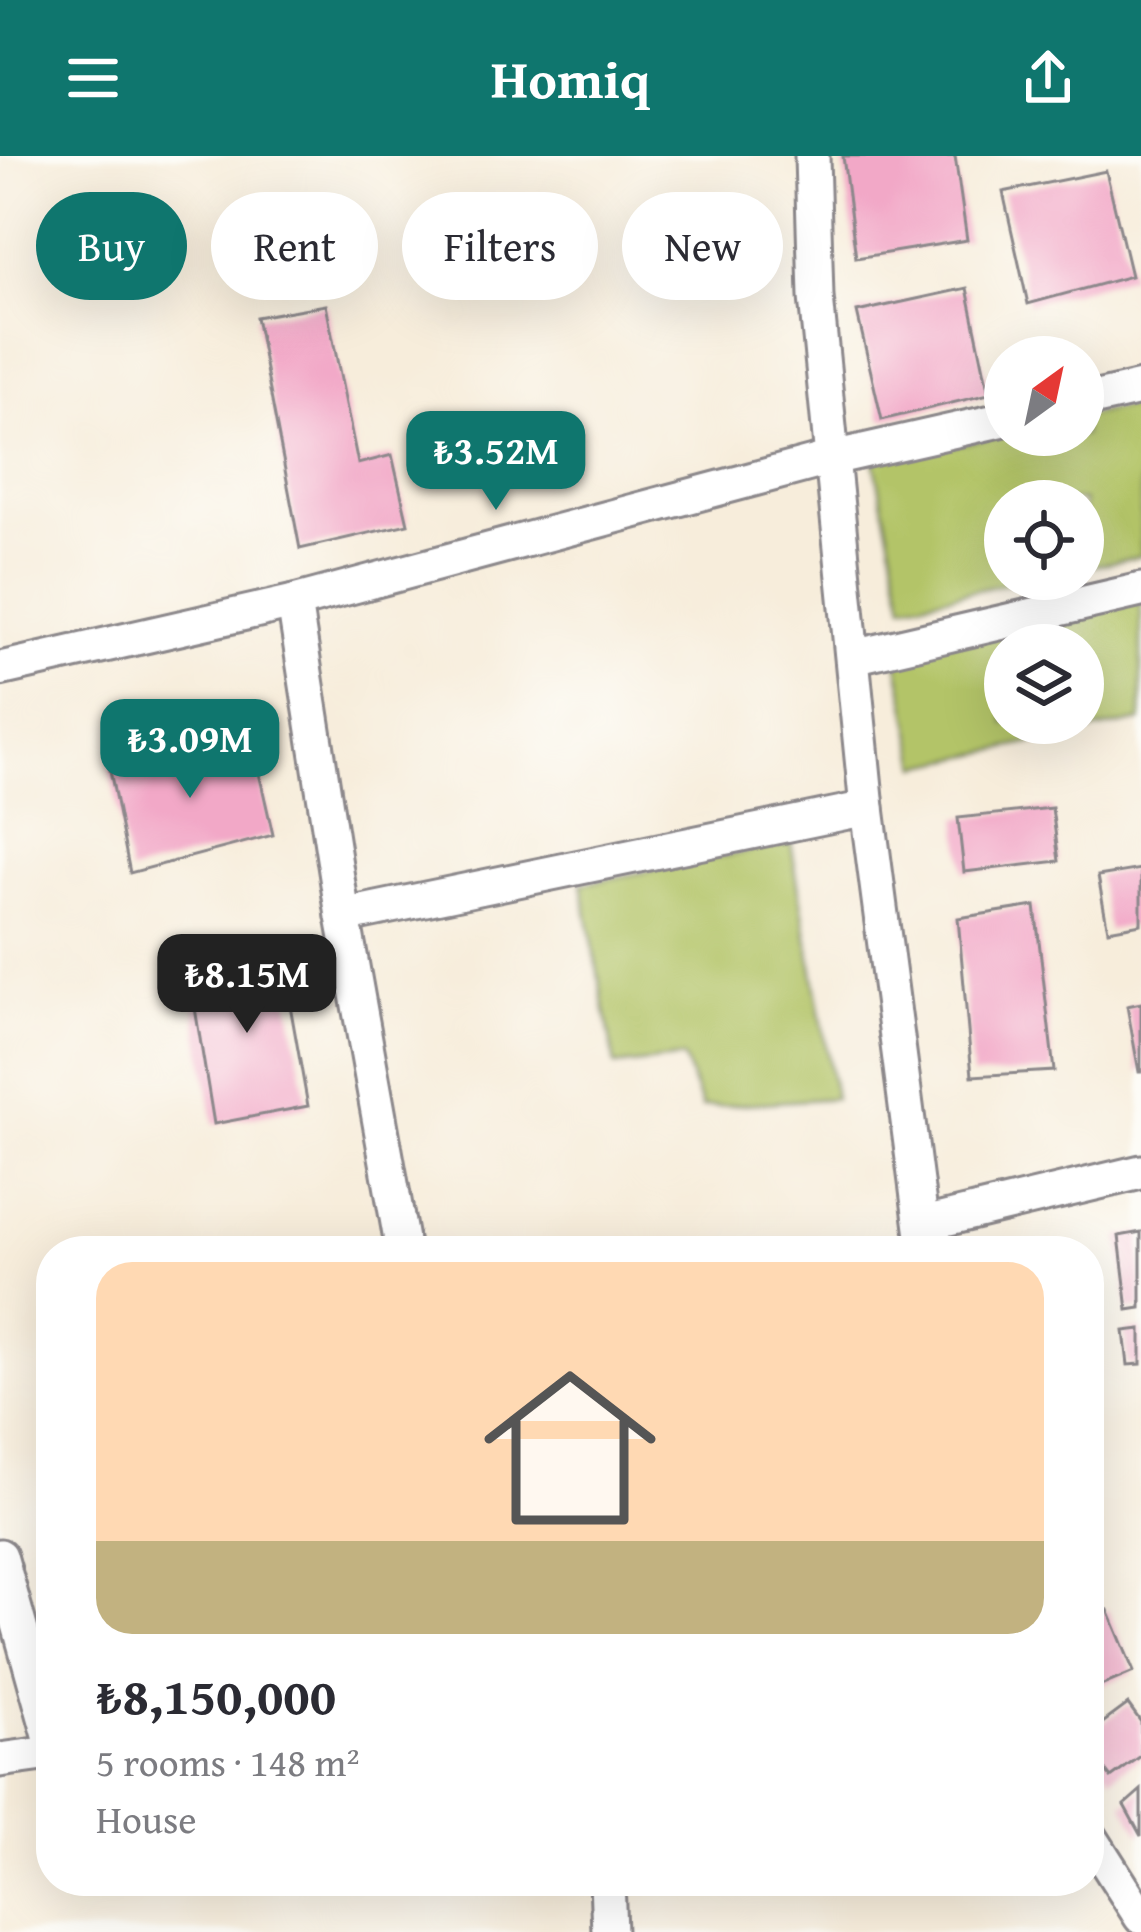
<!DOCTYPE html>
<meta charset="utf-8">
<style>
:root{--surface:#fff;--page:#f2f2f3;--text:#2b2b33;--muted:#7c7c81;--accent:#0f766e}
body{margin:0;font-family:"Gentium Book Plus",serif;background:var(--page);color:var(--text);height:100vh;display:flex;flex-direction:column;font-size:45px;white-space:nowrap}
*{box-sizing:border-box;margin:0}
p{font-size:39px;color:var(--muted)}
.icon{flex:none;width:66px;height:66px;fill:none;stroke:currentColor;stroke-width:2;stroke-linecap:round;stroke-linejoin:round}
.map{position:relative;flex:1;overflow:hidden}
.sheet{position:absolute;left:36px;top:1080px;width:1068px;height:660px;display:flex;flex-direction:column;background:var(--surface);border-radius:48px;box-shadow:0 12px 48px #0002}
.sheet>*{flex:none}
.top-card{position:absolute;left:36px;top:36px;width:1071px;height:108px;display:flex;gap:24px}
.needle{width:78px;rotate:33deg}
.buttons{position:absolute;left:984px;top:180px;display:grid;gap:24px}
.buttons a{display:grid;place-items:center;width:120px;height:120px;border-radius:50%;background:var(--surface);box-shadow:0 12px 48px #0002;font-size:60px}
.price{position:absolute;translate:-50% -102px;padding:0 27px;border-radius:24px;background:var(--accent);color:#fff;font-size:39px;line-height:78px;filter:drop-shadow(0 3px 6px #0008)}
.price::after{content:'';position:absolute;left:50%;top:72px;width:36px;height:27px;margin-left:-18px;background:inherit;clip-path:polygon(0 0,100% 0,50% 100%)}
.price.on{background:#222;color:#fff}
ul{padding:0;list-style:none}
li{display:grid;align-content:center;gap:24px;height:636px;padding:0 60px}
li span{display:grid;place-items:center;height:372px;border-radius:36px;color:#555}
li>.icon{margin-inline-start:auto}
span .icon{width:216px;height:216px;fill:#fffc;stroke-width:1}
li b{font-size:51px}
.chip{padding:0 42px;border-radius:54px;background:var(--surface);box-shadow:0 12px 48px #0002;font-size:42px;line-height:108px}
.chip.on{background:var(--accent);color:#fff}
header{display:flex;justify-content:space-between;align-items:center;height:156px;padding:0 60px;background:var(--accent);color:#fff;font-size:54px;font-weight:700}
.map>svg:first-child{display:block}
</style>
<header><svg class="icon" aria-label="menu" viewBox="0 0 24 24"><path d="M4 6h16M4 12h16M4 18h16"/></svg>Homiq<svg class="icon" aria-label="share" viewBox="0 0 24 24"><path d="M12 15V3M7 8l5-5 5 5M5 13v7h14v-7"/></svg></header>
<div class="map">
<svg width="1141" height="1776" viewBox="0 0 1141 1776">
<rect width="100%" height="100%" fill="#fdfcf7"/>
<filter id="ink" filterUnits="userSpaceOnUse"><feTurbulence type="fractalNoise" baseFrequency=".00833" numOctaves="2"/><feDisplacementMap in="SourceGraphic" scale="24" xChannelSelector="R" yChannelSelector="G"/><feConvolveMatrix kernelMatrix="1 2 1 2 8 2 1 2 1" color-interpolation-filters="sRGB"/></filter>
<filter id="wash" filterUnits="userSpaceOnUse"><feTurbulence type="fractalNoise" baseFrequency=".004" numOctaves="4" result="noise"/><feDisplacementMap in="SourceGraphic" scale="48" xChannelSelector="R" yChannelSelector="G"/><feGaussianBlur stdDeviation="2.7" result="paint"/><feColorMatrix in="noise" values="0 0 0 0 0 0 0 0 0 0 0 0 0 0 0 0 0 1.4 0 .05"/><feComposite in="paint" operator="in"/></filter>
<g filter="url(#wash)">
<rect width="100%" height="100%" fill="#f7eddb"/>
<g fill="#b3c467" stroke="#6a7351" stroke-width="3" fill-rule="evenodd">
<polygon points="1141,248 1141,400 1083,412 1083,345 1005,345 1005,423 1030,423 904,449 874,304 1005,279 1083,279 1083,260"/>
<path d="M1141,445V565L919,610L895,495ZM1005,489H1083V567H1005Z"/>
<polygon points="791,687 835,942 702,951 683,902 615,910 582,728"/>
</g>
<g id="blocks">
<g fill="#f2a8c7">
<polygon points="843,0 955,0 967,84 856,102"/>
<polygon points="1106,15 1131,120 1028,148 1003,36"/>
<polygon points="967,132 989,238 882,264 857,156"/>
<polygon points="326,149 358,308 392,299 408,368 300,393 256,161"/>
<polygon points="249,573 273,679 130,717 109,609"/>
<polygon points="1052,652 1059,705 964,716 958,662"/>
<polygon points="1141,713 1141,768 1108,774 1098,720"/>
<polygon points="1035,750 1054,915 972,920 958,762"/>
<polygon points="280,793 308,950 214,968 188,809"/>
<polygon points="1141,847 1141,916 1139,916 1127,850"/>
<polygon points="1141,1076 1141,1152 1128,1154 1119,1080"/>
<polygon points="1141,1173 1141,1208 1128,1209 1124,1175"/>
<polygon points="1108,1454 1134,1516 1089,1535 1089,1461"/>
<polygon points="1128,1548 1141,1566 1141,1600 1111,1622 1089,1593 1089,1577"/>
<polygon points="1141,1634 1141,1680 1124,1649"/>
</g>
</g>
</g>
<g filter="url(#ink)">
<use href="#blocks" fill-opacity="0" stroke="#8c888b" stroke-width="3"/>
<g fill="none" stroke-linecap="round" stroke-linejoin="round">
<g stroke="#8c888b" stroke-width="39">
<g id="minor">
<polyline points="812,0 816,141 867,652 925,1095"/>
<polyline points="1083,245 1141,232"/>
<polyline points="294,446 343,760 403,1095"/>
<polyline points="853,501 1141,434"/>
<polyline points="0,513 294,446 832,302 1005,263"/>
<polyline points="343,760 867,652"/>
<polyline points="924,1068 1141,1016"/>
<polyline points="0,1400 51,1583"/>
<polyline points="0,1604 51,1597"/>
<polyline points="1089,1679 1141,1761"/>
<polyline points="607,1725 609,1776"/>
</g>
</g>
<use href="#minor" stroke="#fff" stroke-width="33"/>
</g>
</g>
</svg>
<div class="buttons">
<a><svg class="needle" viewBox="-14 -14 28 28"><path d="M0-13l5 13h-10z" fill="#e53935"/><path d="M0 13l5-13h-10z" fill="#7c7c81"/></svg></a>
<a><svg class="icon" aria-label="locate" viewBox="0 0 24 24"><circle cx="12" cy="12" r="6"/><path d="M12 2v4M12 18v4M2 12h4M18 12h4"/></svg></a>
<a><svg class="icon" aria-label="layers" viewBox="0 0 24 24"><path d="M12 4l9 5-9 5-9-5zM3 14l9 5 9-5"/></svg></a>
</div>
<b class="price" style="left:496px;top:357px">₺3.52M</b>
<b class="price" style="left:190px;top:645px">₺3.09M</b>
<b class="price on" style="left:247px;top:880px">₺8.15M</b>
<div class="top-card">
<a class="chip on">Buy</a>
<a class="chip">Rent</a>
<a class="chip">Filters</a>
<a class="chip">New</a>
</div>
<section class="sheet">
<ul>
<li><span style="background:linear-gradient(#ffd9b3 75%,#c2b280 0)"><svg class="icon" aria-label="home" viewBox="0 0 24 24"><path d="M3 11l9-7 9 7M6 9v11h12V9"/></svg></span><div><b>₺8,150,000</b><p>5 rooms · 148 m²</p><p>House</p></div></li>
</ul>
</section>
</div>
